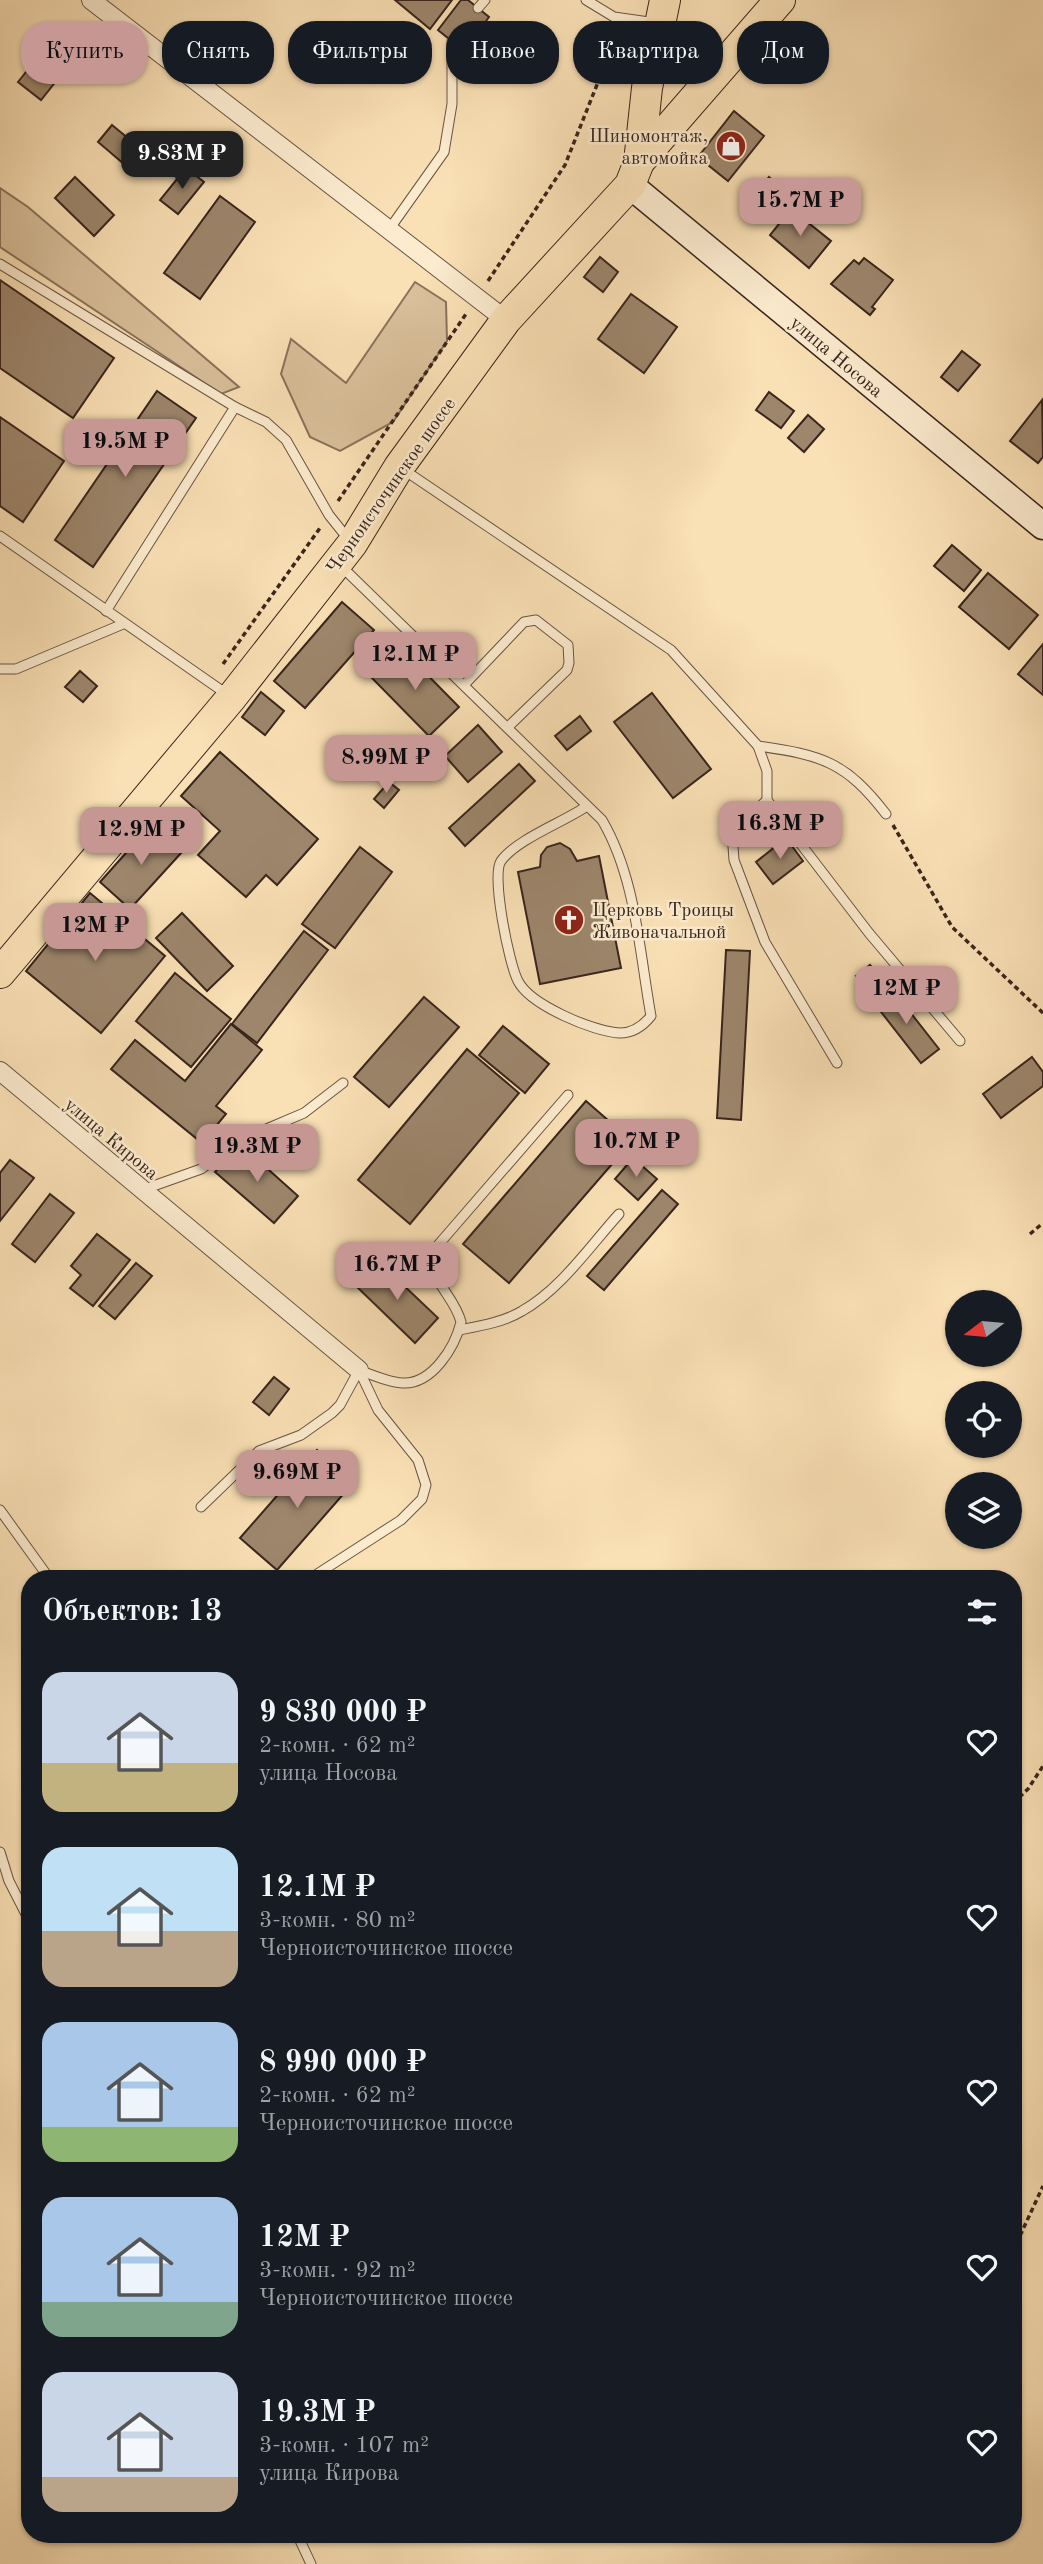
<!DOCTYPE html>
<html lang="ru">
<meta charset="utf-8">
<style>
:root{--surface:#171b24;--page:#20242c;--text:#f1f3f6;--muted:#9ea1a6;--accent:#c59692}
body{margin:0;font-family:"Old Standard TT",serif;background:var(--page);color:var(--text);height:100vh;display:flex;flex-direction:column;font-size:26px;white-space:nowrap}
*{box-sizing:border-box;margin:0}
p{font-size:23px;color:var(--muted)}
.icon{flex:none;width:38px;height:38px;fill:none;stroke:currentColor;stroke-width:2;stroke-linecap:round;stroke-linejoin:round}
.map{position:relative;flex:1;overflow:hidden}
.side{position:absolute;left:21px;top:1570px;width:1001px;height:973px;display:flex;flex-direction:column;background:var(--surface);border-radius:28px;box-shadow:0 2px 5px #0004}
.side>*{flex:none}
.hud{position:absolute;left:21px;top:21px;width:1001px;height:63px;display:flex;gap:14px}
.needle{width:46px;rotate:254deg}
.tools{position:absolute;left:945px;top:1290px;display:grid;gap:14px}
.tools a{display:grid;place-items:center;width:77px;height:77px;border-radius:50%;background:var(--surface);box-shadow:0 2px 5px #0004;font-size:35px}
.price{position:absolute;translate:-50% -60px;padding:0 16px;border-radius:14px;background:var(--accent);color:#111;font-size:23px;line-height:46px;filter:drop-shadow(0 2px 4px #0008)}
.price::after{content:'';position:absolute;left:50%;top:42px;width:21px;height:16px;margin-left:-10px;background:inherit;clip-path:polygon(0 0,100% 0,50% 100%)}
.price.current{background:#222;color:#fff}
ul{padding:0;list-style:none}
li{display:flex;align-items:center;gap:21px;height:175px;padding:0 21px}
li span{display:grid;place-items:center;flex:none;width:196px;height:140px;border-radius:21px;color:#555}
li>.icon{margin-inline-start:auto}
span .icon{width:84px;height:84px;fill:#fffc;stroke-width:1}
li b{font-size:30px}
h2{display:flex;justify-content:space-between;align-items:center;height:84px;padding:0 21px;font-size:30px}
.tag{padding:0 24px;border-radius:28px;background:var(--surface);box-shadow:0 2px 5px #0004;font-size:24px;line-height:63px}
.tag.current{background:var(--accent);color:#111}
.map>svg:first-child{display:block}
</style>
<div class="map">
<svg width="1043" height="2564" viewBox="0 0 1043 2564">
<rect width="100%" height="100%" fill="#fae0b5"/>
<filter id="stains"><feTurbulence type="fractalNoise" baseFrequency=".00286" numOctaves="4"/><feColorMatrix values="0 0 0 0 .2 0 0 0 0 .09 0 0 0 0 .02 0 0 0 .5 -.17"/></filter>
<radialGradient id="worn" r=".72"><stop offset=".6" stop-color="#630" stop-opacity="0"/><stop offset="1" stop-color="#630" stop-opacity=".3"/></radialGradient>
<g fill="#d9c09b" stroke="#89725c" stroke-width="2">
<polygon points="0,188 28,207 239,387 221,394 0,247"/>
<polygon points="415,282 446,302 447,341 393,422 340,451 310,437 281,374 291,339 346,383"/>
</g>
<g fill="#9d866c" stroke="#39251d" stroke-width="2">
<polygon points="395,0 452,0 430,29"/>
<polygon points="461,0 468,0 489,17 464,51 438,30"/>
<polygon points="38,57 61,75 41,100 18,82"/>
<polygon points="734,111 764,136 728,181 698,157"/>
<polygon points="112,125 146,153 131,170 98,142"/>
<polygon points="186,168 204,182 178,214 160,200"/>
<polygon points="75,177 114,215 94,236 55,198"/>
<polygon points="769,177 791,196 775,217 752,198"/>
<polygon points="220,196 255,222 200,299 164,273"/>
<polygon points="791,209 831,241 809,268 770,235"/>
<polygon points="600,257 618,272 603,292 584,277"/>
<polygon points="864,258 893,280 872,307 875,309 870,315 831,284 854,260 859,264"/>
<polygon points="0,280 114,358 73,418 0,368"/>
<polygon points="631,294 677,327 644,373 598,339"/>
<polygon points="962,351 980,365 958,391 941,377"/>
<polygon points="157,391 196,418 93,567 55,540"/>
<polygon points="769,392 794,411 781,428 756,410"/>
<polygon points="1042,400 1043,457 1038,463 1010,441"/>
<polygon points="808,415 824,429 804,452 788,438"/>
<polygon points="0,417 64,461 23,522 0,506"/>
<polygon points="952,545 981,570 964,591 934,566"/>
<polygon points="988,573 1038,615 1009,649 959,607"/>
<polygon points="342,602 374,630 305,708 274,681"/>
<polygon points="1043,644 1043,695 1018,674"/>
<polygon points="401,648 459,707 429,736 371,677"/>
<polygon points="80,671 97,686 83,702 65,687"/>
<polygon points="261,692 284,711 265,735 242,717"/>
<polygon points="652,693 711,769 673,798 614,722"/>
<polygon points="580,716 591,731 567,750 555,736"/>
<polygon points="478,725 502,752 468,782 445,756"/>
<polygon points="220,752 318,839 277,885 266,875 246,897 198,855 220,831 181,796"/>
<polygon points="519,764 535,781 465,846 449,828"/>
<polygon points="389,782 399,790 384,808 374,799"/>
<polygon points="152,824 182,852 130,909 100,882"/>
<polygon points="786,838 803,861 773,884 756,862"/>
<polygon points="560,843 570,849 577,861 599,856 621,968 540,984 518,872 540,867 541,855 547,847"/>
<polygon points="360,847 392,872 335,948 302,924"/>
<polygon points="90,893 165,956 101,1033 26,971"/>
<polygon points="182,913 233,966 207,991 156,938"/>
<polygon points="304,931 328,950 257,1043 232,1024"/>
<polygon points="726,950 750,951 741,1120 717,1118"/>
<polygon points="870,965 887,986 873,997 856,976"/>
<polygon points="175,973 231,1019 191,1067 136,1021"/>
<polygon points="892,989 939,1049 921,1063 874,1003"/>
<polygon points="424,997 459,1027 389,1107 354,1077"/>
<polygon points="231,1024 262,1050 216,1106 226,1114 202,1143 111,1069 135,1040 185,1081"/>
<polygon points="503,1026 549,1064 525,1093 479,1055"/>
<polygon points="467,1049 519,1093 410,1224 358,1180"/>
<polygon points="1032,1057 1043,1072 1043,1086 1001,1118 983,1094"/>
<polygon points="586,1101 632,1141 509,1283 463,1244"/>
<polygon points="240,1144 298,1196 274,1223 215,1172"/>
<polygon points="633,1158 657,1179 638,1200 615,1179"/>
<polygon points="10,1160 34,1178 0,1221 0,1173"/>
<polygon points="662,1190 678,1204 604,1290 587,1276"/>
<polygon points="50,1194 74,1213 35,1262 12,1244"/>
<polygon points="97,1234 130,1260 93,1306 70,1288 81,1275 71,1266"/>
<polygon points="379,1262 438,1318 415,1343 356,1286"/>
<polygon points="136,1263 152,1276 115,1319 99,1306"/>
<polygon points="274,1377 289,1389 269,1415 253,1402"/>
<polygon points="317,1450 353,1483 277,1570 240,1538"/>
</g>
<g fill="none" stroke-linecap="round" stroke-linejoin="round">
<g stroke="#695443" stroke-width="11">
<g id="lane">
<polyline points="586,0 614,17 656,23"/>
<polyline points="478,8 485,0"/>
<polyline points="388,231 444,152 452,104 452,41"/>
<polyline points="0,264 235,407"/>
<polyline points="404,470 671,650 758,746 767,771 767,800 869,933 960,1041"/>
<polyline points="0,536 228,695"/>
<path d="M341,566L602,820C636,878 639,950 651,1016C643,1026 634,1033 620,1033C594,1032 530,1005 518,981C509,964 491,875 501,861C517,839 564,822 587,806"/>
<polyline points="106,611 235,407 266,422 286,440 329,515 349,540"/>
<polyline points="0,669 16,669 123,624"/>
<polyline points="465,684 524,622 536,620 568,645 569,663 567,670 509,726"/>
<path d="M758,746C822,755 846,762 886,814"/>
<polyline points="767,800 732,832 734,860 765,942 837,1063"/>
<polyline points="142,1190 201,1169 243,1139 304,1113 343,1083"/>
<path d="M459,1330C480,1326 504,1322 522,1311C561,1289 590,1246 619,1214"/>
<path d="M359,1370C372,1375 388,1382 402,1383C432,1385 455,1347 461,1322C454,1295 430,1283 432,1252L568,1095"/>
<polyline points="201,1507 259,1451 301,1435 332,1413 340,1405 359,1370 378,1410 418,1460 426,1485 422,1499 401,1520 311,1578"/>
<polyline points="0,1510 49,1578"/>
<polyline points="0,1852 9,1881 30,1922"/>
<polyline points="297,2534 311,2564"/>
</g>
</g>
<g stroke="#695443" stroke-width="20">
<g id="street">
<polyline points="91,0 506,320"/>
<polyline points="0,1071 359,1370"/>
</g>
</g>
<g stroke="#39251d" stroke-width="29">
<polyline id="secondary" points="630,185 1043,526"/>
</g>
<g stroke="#39251d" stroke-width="32">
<g id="primary">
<polyline points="639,162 647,88 665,0"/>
<polyline points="0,973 232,697 352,544 399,467 506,320 630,185 639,162 780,0"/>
</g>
</g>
<g stroke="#39251d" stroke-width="3.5" stroke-dasharray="5 3.5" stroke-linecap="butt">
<polyline points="488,281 565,165 618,32"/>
<polyline points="338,501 466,314"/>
<polyline points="223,664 320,528"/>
<polyline points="893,825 952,927 1043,1013"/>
<polyline points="1030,1234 1043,1223"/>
<polyline points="1013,1803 1028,1789 1043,1766"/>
<polyline points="1013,2251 1043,2186"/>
</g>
<use href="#lane" stroke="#fcebcf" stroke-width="9"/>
<use href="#street" stroke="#fcebcf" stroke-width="18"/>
<use href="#secondary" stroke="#fcebcf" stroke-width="26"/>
<use href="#primary" stroke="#fae0b5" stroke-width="30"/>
</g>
<defs>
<g id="shop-disc" transform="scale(1.575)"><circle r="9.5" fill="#8f2418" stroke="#fcebcf"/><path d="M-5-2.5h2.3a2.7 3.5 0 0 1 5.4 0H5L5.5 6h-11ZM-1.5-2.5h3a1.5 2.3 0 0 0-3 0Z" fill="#fff"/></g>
<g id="church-disc" transform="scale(1.575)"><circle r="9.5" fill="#8f2418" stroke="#fcebcf"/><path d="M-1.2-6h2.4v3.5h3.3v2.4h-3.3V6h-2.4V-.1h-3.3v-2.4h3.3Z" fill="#fff"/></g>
</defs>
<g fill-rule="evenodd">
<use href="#shop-disc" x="731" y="146"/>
<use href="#church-disc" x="569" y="920"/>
</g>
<g text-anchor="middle" stroke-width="5" stroke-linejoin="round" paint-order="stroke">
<g font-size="19" fill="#39251d" stroke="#fcebcf" text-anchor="end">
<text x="708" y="142">Шиномонтаж,<tspan x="708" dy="22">автомойка</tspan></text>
<text x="592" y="916" text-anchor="start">Церковь Троицы<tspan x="592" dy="22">Живоначальной</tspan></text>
</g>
<g font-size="19" fill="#39251d" stroke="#fcebcf">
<text transform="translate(837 356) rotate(40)" y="7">улица Носова</text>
<text transform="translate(390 485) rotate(-55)" y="7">Черноисточинское шоссе</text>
<text transform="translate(112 1138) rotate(40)" y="7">улица Кирова</text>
</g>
</g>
<rect width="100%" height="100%" filter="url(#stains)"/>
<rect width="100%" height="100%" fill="url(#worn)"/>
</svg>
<div class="tools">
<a><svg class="needle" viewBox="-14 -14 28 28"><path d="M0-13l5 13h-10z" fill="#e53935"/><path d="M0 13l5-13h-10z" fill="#9ea1a6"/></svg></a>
<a><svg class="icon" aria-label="locate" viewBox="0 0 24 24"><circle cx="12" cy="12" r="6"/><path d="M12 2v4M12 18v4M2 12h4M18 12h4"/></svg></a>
<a><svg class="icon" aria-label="layers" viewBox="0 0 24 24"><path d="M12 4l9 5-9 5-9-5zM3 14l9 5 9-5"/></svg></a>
</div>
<b class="price current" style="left:182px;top:191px">9.83M ₽</b>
<b class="price" style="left:800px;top:238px">15.7M ₽</b>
<b class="price" style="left:125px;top:479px">19.5M ₽</b>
<b class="price" style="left:415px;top:692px">12.1M ₽</b>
<b class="price" style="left:386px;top:795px">8.99M ₽</b>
<b class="price" style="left:780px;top:861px">16.3M ₽</b>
<b class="price" style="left:141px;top:867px">12.9M ₽</b>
<b class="price" style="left:95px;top:963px">12M ₽</b>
<b class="price" style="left:906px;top:1026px">12M ₽</b>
<b class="price" style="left:636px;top:1179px">10.7M ₽</b>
<b class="price" style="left:257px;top:1184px">19.3M ₽</b>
<b class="price" style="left:397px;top:1302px">16.7M ₽</b>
<b class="price" style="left:297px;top:1510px">9.69M ₽</b>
<div class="hud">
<a class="tag current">Купить</a>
<a class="tag">Снять</a>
<a class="tag">Фильтры</a>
<a class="tag">Новое</a>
<a class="tag">Квартира</a>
<a class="tag">Дом</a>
</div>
<section class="side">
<h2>Объектов: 13<svg class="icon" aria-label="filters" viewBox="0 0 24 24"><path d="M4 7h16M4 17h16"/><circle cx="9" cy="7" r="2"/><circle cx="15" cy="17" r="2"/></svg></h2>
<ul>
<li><span style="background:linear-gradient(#c9d6e8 65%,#c2b280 0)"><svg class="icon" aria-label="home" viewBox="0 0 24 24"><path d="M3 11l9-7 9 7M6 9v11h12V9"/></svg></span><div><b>9 830 000 ₽</b><p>2-комн. · 62 m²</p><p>улица Носова</p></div><svg class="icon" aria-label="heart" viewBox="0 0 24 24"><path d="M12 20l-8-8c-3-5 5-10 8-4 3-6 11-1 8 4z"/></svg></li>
<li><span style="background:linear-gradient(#bfe0f5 60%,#b9a48a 0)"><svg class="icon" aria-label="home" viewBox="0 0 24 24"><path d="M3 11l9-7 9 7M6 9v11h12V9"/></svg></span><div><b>12.1M ₽</b><p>3-комн. · 80 m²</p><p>Черноисточинское шоссе</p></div><svg class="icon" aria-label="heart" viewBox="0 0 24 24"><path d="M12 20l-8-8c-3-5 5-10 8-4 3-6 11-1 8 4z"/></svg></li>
<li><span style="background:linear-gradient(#a9c7e8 75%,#8fb573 0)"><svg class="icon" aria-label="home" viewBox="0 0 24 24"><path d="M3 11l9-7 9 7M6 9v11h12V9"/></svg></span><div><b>8 990 000 ₽</b><p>2-комн. · 62 m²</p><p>Черноисточинское шоссе</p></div><svg class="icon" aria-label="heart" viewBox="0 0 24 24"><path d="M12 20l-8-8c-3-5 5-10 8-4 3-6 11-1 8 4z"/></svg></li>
<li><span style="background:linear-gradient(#a9c7e8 75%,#7fa58c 0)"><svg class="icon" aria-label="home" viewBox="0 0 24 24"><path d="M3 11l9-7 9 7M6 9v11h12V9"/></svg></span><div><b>12M ₽</b><p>3-комн. · 92 m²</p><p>Черноисточинское шоссе</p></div><svg class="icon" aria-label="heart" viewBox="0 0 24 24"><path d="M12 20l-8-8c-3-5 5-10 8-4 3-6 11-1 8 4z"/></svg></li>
<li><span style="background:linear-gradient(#c9d6e8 75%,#b9a48a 0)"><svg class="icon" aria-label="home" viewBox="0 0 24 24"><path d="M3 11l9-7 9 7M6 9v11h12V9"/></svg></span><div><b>19.3M ₽</b><p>3-комн. · 107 m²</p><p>улица Кирова</p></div><svg class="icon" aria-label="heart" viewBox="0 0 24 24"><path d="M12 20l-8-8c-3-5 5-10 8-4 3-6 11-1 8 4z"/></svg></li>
</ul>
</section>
</div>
